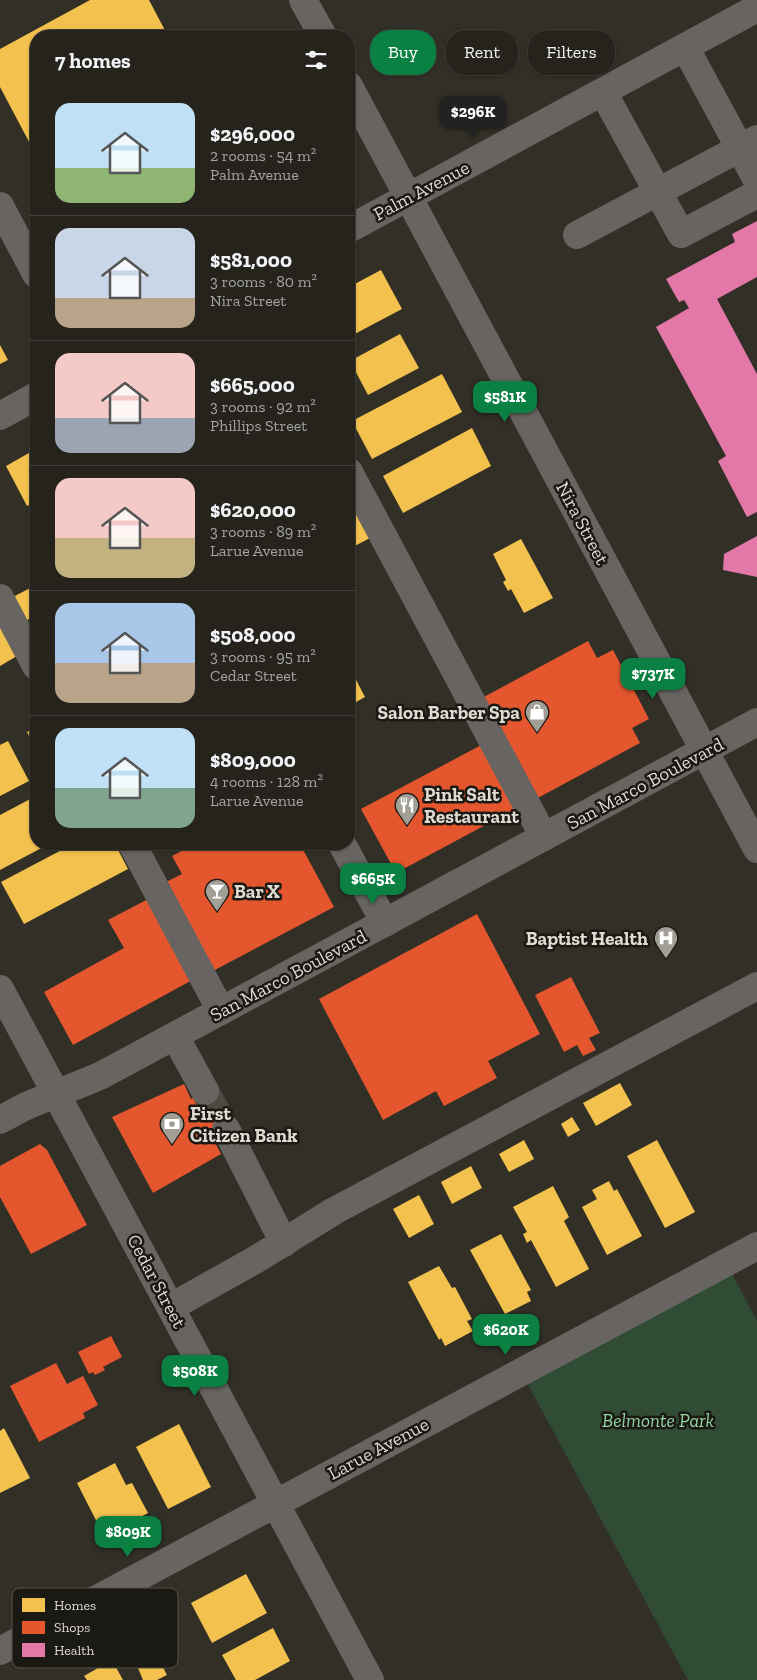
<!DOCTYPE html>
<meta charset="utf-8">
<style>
:root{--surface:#26231d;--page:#322f2a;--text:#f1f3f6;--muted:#a4a4a4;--line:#42403b;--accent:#0b8043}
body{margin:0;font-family:"Zilla Slab",serif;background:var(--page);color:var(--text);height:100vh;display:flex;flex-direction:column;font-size:19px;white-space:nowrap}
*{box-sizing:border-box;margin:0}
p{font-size:16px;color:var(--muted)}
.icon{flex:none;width:28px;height:28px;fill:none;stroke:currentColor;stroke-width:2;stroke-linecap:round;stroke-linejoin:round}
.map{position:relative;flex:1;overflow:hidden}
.drawer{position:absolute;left:30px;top:30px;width:325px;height:820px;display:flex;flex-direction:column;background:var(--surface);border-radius:20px;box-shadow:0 1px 4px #0004,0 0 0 1px var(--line)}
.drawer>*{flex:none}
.top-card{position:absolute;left:370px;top:30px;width:311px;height:45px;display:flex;gap:10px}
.price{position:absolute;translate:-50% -42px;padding:0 11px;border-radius:10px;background:var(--accent);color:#fff;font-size:16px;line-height:32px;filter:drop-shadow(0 1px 2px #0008)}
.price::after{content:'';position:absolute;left:50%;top:30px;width:15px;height:11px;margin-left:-8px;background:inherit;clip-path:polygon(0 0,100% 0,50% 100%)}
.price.current{background:#222;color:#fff}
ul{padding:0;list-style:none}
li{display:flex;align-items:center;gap:15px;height:125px;padding:0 25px}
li+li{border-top:1px solid var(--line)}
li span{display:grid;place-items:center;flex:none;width:140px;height:100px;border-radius:15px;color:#555}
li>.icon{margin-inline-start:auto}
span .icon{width:60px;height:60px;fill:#fffc;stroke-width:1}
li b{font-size:21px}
h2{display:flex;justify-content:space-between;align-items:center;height:60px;padding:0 25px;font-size:21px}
.tag{padding:0 18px;border-radius:20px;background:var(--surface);box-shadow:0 1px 4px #0004,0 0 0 1px var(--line);font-size:18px;line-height:45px}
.tag.current{background:var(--accent);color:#fff}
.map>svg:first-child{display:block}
</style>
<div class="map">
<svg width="757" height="1680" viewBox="0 0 757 1680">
<rect width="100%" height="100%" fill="#322f27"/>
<polygon fill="#304c35" points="730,1270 757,1321 757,1680 688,1680 526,1381"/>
<g fill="#f2c14e">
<polygon points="90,0 149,0 168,36 36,36 36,155 0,87 0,49"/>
<polygon points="381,270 402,309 349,337 349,287"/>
<polygon points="400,334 419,368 368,395 350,361"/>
<polygon points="0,345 8,360 0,364"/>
<polygon points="442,374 462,412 372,459 352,421"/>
<polygon points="472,428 491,466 403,513 383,476"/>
<polygon points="36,449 36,501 27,506 6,466"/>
<polygon points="349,491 372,537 349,549"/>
<polygon points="521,539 553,598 524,613 511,589 508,591 503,582 506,580 493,554"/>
<polygon points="36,585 36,615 24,622 11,598"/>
<polygon points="0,623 22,653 0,666"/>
<polygon points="350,661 356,670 352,672 365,697 349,706"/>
<polygon points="36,727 36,750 27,732"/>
<polygon points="8,741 29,781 0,796 0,745"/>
<polygon points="36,796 36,844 49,844 0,870 0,815"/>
<polygon points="73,844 115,844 128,869 24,924 1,882"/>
<polygon points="620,1083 632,1105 596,1126 583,1103"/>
<polygon points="572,1117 580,1130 568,1137 561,1124"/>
<polygon points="524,1140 534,1159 509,1172 499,1154"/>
<polygon points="657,1140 695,1212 665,1228 627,1156"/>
<polygon points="471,1166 482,1188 452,1204 441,1182"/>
<polygon points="609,1181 614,1191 617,1189 642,1236 607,1255 582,1207 597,1199 592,1190"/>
<polygon points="553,1186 569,1217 564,1221 589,1269 556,1287 531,1240 527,1243 523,1234 527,1232 513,1207"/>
<polygon points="419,1195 434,1224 409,1238 393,1209"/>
<polygon points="501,1234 531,1290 527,1292 531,1301 505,1314 470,1250"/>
<polygon points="439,1266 452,1288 455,1287 472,1319 467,1321 473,1331 445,1346 441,1338 439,1340 408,1282"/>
<polygon points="179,1424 211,1487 168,1509 136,1447"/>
<polygon points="4,1428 30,1478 0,1493 0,1431"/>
<polygon points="115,1463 126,1485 132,1483 148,1513 104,1536 77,1483"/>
<polygon points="246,1574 267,1613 212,1643 191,1603"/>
<polygon points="273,1628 290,1661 255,1680 236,1680 222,1655"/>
<polygon points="149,1640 167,1675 157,1680 143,1680 130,1649"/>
<polygon points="112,1660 123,1680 87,1680 84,1676"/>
</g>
<g fill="#e4572e">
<polygon points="588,641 597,658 613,650 649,719 632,728 640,743 534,800 480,699"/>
<polygon points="485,743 519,807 396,873 361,809"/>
<polygon points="195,844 300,844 334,907 209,973 162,884 182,874 172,856"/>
<polygon points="152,897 196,978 73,1045 44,992 124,948 108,920"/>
<polygon points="477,914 540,1034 488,1061 497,1078 444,1106 436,1091 383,1120 319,999"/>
<polygon points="571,977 600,1033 589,1038 596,1050 583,1056 577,1045 564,1052 535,995"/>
<polygon points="184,1084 191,1099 210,1089 230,1127 212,1137 221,1154 153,1193 112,1117"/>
<polygon points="40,1144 47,1150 87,1225 31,1254 0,1197 0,1166"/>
<polygon points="111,1336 122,1357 103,1367 105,1370 95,1375 93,1372 89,1374 78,1352"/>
<polygon points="56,1363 67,1384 83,1376 98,1405 83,1413 85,1418 39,1442 10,1386"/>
</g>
<g fill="#e377a8">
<polygon points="757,221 757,277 717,299 757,374 757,512 747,517 718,461 726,456 656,327 689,308 684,300 679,302 666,279 735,242 732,234"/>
<polygon points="757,536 757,577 723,570 724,554"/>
</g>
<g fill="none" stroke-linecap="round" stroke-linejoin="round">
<polyline stroke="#4c4941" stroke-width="28" stroke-dasharray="28 14" stroke-linecap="butt" points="205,1091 226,1129"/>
<g stroke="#676462" stroke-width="28">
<polyline points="303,0 323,36"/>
<polyline points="685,47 757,180"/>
<polyline points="349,86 757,849"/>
<polyline points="603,92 681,234 757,194"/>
<polyline points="0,206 36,274"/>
<polyline points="349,229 757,8"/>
<polyline points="577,235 757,139"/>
<polyline points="0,416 36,396"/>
<polyline points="349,472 544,837"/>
<polyline points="0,598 36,666"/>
<polyline points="132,844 221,1011"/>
<polyline points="342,844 385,923"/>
<polyline points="0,989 370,1680"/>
<polyline points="175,1036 205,1091"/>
<polyline points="226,1129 284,1243"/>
<polyline points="171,1307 255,1260 334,1211 757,986"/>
<polyline points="0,1651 757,1246"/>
</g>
<polyline stroke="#686560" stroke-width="28" points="0,1120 26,1106 100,1076 757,722"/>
</g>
<defs>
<g id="shop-pin" transform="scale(1.25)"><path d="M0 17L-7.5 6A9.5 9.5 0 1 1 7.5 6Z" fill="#a29f97" stroke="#1b1913"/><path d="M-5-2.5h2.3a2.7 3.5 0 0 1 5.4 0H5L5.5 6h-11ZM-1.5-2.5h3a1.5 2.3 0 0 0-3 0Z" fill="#fff"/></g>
<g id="restaurant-pin" transform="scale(1.25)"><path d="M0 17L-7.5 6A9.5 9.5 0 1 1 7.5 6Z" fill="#a29f97" stroke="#1b1913"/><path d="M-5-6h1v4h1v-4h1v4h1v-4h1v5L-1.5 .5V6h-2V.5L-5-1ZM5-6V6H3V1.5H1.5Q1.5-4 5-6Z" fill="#fff"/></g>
<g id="bar-pin" transform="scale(1.25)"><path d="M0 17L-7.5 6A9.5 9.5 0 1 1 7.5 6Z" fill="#a29f97" stroke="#1b1913"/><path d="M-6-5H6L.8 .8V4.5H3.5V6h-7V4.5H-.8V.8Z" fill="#fff"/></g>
<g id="hospital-pin" transform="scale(1.25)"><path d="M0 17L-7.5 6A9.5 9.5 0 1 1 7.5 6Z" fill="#a29f97" stroke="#1b1913"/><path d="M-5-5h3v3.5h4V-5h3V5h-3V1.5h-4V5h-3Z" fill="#fff"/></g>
<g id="bank-pin" transform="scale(1.25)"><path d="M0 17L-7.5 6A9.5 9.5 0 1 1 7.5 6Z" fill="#a29f97" stroke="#1b1913"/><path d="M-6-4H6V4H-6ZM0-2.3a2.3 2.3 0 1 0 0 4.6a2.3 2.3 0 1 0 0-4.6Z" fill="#fff"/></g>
</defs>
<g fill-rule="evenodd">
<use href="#shop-pin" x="537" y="712"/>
<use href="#restaurant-pin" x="407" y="805"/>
<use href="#bar-pin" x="217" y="891"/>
<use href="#hospital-pin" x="666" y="938"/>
<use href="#bank-pin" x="172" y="1124"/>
</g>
<g text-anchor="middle" stroke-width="5" stroke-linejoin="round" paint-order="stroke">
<g font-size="19" fill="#dedbd3" stroke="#1b1913">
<text transform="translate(421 190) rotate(-28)" y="7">Palm Avenue</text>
<text transform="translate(583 523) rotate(62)" y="7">Nira Street</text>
<text transform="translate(645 783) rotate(-28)" y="7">San Marco Boulevard</text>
<text transform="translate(288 975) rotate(-28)" y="7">San Marco Boulevard</text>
<text transform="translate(157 1281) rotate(62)" y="7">Cedar Street</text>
<text transform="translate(378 1448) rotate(-28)" y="7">Larue Avenue</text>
</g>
<g font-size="19" font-weight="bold" fill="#dedbd3" stroke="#1b1913" text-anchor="start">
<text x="520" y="719" text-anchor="end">Salon Barber Spa</text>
<text x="424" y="801">Pink Salt<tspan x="424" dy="22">Restaurant</tspan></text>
<text x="234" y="898">Bar X</text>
<text x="648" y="945" text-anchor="end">Baptist Health</text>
<text x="190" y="1120">First<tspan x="190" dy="22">Citizen Bank</tspan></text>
</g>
<g font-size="19" font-style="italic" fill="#93d6a0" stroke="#1b1913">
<text x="658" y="1427">Belmonte Park</text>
</g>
</g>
<rect x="12" y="1588" width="166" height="80" rx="8" fill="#1b1913" stroke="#56534d" stroke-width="1"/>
<rect x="22" y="1598" width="23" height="14" fill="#f2c14e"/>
<rect x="22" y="1621" width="23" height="13" fill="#e4572e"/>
<rect x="22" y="1643" width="23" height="14" fill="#e377a8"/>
<g font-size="14" fill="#dedbd3">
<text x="54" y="1610">Homes</text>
<text x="54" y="1632">Shops</text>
<text x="54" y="1655">Health</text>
</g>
</svg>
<b class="price current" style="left:473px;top:138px">$296K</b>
<b class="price" style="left:505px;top:423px">$581K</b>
<b class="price" style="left:653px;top:700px">$737K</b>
<b class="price" style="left:373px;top:905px">$665K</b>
<b class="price" style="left:506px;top:1356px">$620K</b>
<b class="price" style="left:195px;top:1397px">$508K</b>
<b class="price" style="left:128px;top:1558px">$809K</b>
<div class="top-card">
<a class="tag current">Buy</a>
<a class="tag">Rent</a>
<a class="tag">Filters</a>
</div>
<section class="drawer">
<h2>7 homes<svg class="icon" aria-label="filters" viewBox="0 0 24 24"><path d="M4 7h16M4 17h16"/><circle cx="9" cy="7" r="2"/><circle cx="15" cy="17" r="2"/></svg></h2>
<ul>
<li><span style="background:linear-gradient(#bfe0f5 65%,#8fb573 0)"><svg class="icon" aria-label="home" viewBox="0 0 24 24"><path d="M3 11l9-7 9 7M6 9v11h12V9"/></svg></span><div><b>$296,000</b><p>2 rooms · 54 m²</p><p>Palm Avenue</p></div></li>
<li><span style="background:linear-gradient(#c9d6e8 70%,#b9a48a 0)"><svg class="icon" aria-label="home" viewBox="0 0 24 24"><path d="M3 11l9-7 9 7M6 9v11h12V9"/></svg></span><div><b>$581,000</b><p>3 rooms · 80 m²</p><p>Nira Street</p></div></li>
<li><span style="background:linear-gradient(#f6c9c9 65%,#9aa5b1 0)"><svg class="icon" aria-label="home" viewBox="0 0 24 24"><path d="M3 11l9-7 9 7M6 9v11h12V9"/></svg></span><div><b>$665,000</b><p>3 rooms · 92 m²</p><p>Phillips Street</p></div></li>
<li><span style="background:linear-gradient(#f6c9c9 60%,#c2b280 0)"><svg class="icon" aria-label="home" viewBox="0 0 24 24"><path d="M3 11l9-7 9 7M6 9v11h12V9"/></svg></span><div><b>$620,000</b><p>3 rooms · 89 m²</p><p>Larue Avenue</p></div></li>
<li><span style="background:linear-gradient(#a9c7e8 60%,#b9a48a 0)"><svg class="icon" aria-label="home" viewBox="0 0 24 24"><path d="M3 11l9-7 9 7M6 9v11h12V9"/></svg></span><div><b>$508,000</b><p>3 rooms · 95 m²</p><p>Cedar Street</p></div></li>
<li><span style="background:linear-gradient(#bfe0f5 60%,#7fa58c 0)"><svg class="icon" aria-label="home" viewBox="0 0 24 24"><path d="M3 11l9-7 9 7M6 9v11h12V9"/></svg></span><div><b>$809,000</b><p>4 rooms · 128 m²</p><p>Larue Avenue</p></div></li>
</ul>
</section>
</div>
